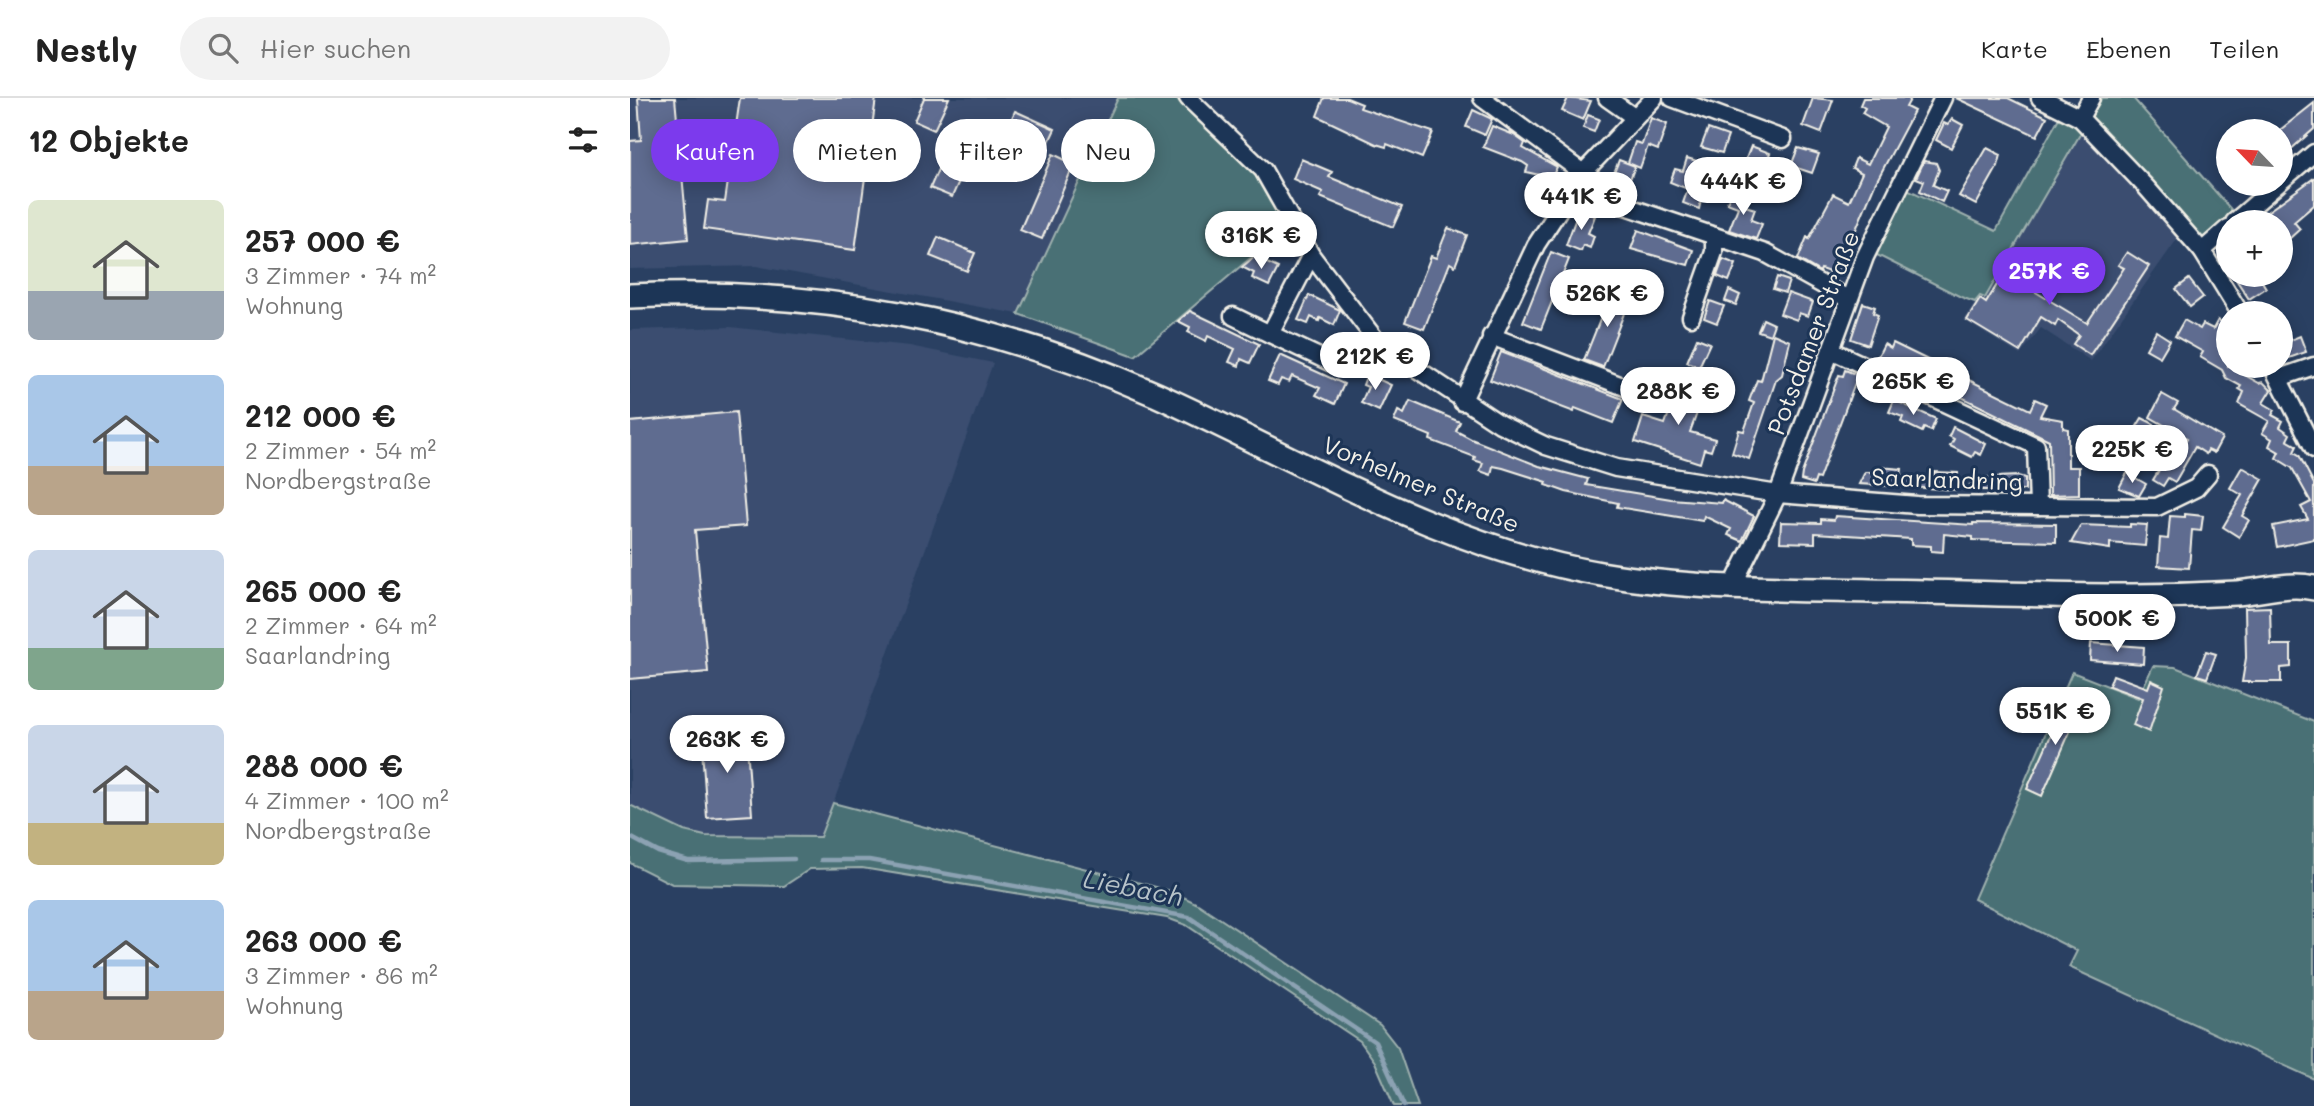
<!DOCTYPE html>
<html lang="de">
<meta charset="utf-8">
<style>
:root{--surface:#fff;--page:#f2f2f2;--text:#222;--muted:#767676;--line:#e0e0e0;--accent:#7c3aed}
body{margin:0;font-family:Mali,sans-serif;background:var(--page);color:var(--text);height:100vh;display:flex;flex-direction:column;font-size:26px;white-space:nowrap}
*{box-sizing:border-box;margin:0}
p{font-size:23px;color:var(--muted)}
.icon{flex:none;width:38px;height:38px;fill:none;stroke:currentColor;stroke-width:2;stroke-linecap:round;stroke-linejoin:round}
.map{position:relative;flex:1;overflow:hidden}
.panel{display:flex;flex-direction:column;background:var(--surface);width:630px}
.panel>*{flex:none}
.banner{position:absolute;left:21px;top:21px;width:665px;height:63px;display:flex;gap:14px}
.needle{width:46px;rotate:295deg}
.controls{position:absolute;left:1586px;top:21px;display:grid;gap:14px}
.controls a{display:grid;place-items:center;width:77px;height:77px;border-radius:50%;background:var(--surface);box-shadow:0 4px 18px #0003;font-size:35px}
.price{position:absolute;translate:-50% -60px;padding:0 16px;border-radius:24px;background:#fff;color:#222;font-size:23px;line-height:46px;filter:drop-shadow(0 2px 4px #0008)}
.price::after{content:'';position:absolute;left:50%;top:42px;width:21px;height:16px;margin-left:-10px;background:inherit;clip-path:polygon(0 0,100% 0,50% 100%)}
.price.active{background:var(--accent);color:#fff}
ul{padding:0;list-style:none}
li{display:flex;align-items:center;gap:21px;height:175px;padding:0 28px}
li span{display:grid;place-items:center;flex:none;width:196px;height:140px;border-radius:10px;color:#555}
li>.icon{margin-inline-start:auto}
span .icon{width:84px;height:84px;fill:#fffc;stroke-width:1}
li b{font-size:30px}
h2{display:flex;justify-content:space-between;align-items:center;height:84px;padding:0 28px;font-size:30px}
.pill{padding:0 24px;border-radius:32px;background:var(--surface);box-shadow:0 4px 18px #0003;font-size:24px;line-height:63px}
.pill.active{background:var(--accent);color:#fff}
header{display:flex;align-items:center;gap:42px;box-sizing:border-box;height:98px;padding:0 35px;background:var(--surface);border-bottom:2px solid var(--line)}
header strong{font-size:33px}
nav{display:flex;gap:38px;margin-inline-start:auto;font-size:24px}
.search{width:490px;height:63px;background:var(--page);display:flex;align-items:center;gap:18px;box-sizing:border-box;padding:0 24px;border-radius:38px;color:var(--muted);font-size:26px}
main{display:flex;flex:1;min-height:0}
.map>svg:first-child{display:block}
</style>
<header>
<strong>Nestly</strong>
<div class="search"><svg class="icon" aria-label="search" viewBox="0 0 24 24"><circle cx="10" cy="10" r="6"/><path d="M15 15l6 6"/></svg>Hier suchen</div>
<nav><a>Karte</a><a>Ebenen</a><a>Teilen</a></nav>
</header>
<main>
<section class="panel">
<h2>12 Objekte<svg class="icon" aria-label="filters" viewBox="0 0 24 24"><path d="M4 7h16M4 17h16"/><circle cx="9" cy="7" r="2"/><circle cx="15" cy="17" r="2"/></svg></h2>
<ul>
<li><span style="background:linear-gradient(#dfe7d0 65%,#9aa5b1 0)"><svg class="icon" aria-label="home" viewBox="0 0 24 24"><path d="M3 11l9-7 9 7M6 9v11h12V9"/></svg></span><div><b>257 000 €</b><p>3 Zimmer · 74 m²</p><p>Wohnung</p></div></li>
<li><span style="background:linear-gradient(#a9c7e8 65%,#b9a48a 0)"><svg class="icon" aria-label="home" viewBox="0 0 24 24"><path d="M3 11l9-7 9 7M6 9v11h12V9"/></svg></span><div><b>212 000 €</b><p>2 Zimmer · 54 m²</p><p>Nordbergstraße</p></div></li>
<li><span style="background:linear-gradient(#c9d6e8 70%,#7fa58c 0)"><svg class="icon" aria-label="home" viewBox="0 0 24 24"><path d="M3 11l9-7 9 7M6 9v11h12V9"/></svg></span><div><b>265 000 €</b><p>2 Zimmer · 64 m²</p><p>Saarlandring</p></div></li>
<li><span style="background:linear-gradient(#c9d6e8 70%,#c2b280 0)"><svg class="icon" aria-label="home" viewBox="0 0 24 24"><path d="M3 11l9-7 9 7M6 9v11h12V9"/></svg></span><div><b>288 000 €</b><p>4 Zimmer · 100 m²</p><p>Nordbergstraße</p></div></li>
<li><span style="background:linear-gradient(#a9c7e8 65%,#b9a48a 0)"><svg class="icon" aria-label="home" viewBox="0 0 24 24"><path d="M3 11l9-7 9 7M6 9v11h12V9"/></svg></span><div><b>263 000 €</b><p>3 Zimmer · 86 m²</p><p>Wohnung</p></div></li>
</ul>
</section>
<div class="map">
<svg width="1684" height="1008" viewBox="0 0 1684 1008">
<rect width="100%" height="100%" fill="#2a4062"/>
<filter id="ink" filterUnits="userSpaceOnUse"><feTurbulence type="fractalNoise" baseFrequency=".0143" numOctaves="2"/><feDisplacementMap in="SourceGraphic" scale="14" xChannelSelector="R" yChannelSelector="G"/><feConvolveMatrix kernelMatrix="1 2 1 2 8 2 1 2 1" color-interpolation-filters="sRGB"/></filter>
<g filter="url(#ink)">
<g fill="#3a4d70">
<polygon points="0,0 488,0 388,216 126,168 0,171"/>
<polygon points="1452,33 1550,137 1461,263 1411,230 1390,257 1334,222 1350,198 1355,200"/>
<polygon points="100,229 280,248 363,265 191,739 75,738 54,733 0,707 0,232"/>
</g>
<g fill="#497074" stroke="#9eb0ae" stroke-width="2">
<polygon points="488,0 546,0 625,77 658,128 505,258 388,216"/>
<polygon points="1464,0 1503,0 1605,116 1571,146 1454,20"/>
<polygon points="1430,18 1452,33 1355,200 1350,198 1345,204 1331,199 1241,154 1273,89 1366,133"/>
<polygon points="1523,568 1545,569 1684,624 1684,981 1439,869 1447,853 1344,801 1442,574 1508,600"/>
<polygon points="203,705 541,793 568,806 750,927 768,950 788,1008 764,1008 745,964 730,943 556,827 537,820 232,770 180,771 154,788 42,786 0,765 0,707 54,733 75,738 190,739"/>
</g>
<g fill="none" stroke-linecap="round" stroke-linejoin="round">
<g stroke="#8ca2b3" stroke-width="4.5">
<polyline points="0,739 28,754 58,763 164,761"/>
<polyline points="191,762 239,762 559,819 745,944 774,1008"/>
</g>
</g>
<g fill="#5e6c90" stroke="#f4f1e8" stroke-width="2">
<polygon points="8,0 45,0 58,141 0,147 0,43 11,42"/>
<polygon points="110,0 246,0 225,152 74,131 78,102 95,104"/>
<polygon points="294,0 319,0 304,32 284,23"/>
<polygon points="694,0 717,0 732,6 730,10 803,34 792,60 757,46 756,49 746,46 687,18"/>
<polygon points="938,0 961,3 953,22 932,13"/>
<polygon points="1183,0 1203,2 1191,35 1173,28"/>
<polygon points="1233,0 1281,0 1276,9 1284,13 1244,88 1207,177 1191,171 1190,174 1168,161 1177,139 1179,141 1203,96 1219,104 1232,75 1222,70 1226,60 1238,66 1256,29 1232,15 1235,10 1230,7"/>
<polygon points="1326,0 1378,0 1417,19 1407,38"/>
<polygon points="1684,5 1684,31 1650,61 1650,32"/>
<polygon points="843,12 862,21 855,37 836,29"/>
<polygon points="385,13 425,31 418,46 378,29"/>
<polygon points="958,17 969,21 964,34 953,30"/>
<polygon points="1021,20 1037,26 1028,52 1018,48 1010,70 998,65 1005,44 1012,46"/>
<polygon points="1322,21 1333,27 1321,50 1306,42 1314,25 1318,27"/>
<polygon points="862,28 884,37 895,45 893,50 927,69 919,85 907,80 909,77 896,74 898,68 892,64 853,49"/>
<polygon points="1078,31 1098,38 1092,55 1071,49"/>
<polygon points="323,37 345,47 322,99 300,90"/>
<polygon points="1121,48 1140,55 1137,63 1159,71 1155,82 1114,66"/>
<polygon points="1168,50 1189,56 1182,75 1161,68"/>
<polygon points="1357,50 1371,57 1368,68 1346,107 1329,98"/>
<polygon points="423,56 444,66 412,141 390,132"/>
<polygon points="1057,60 1070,64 1067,71 1078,74 1069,111 1053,105 1058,91 1040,84 1045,71 1053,73"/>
<polygon points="671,61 702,74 699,79 772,109 763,129 690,99 693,94 663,81"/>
<polygon points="989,62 1005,68 994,97 971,89 976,78 982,80"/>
<polygon points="1294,63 1306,65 1309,72 1303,87 1317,93 1312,104 1290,93 1294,83 1286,80"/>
<polygon points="1684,80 1684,107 1664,124 1670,131 1659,141 1650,130 1650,124 1623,124"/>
<polygon points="1102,91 1116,96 1112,107 1125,111 1121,122 1132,126 1126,141 1099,132 1108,109 1097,105"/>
<polygon points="949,112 965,118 958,135 964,138 960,150 953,147 951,153 936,147"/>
<polygon points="818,130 837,137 825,168 820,165 794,231 775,224 801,158 806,160"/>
<polygon points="1008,132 1063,152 1058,167 1001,151"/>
<polygon points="308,139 345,155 337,173 300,158"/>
<polygon points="921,154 939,161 911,231 893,224"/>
<polygon points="1497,154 1519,168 1460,257 1443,246 1449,237 1428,222 1425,228 1411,219 1390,254 1337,222 1350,201 1356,205 1383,160 1413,179 1404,193 1457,225 1494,170 1488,167"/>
<polygon points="624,159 648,170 639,188 622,180 624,175 612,169"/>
<polygon points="1093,161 1106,166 1099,183 1087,178"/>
<polygon points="1603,177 1628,177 1636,190 1619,201"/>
<polygon points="1147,179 1159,183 1155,195 1143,191"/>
<polygon points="1559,181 1573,199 1560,209 1546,191"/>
<polygon points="982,192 1000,200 973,269 954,262"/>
<polygon points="1099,192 1110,197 1106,207 1095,203"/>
<polygon points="1158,195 1183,204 1178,218 1169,215 1167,222 1150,216"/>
<polygon points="679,197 710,212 704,227 690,220 689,223 681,219 678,226 668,222"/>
<polygon points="1080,203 1094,208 1087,225 1074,220"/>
<polygon points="1233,205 1245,209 1243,215 1248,217 1238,247 1221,241"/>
<polygon points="560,213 629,246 620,265 611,261 609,268 599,264 605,251 578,238 576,243 558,234 560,229 548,223"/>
<polygon points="1133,221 1144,226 1140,237 1128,233"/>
<polygon points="1554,222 1570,231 1573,226 1583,231 1588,222 1598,228 1598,268 1616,268 1611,275 1629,285 1633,284 1641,292 1633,305 1645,312 1642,317 1653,323 1650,329 1660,336 1657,342 1667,348 1664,354 1669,357 1684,386 1684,441 1647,449 1643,428 1678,421 1671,409 1681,404 1662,370 1646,360 1649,354 1639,348 1642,341 1632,335 1639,323 1609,306 1614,294 1609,291 1611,288 1596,280 1592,272 1570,259 1573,254 1545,238"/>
<polygon points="1526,233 1540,242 1530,259 1516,251"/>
<polygon points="1143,236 1160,243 1152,277 1146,282 1119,361 1102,355 1109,332 1114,333 1124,305 1119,303 1127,282 1131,283"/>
<polygon points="1670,238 1676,254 1659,260 1653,245"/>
<polygon points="1067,240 1080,245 1069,269 1057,264"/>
<polygon points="1263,245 1400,312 1405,301 1416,306 1410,318 1433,322 1433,330 1438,331 1438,369 1449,369 1449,396 1420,397 1419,342 1248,258 1254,246 1261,250"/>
<polygon points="871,254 993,301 983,325 945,310 944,314 860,282"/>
<polygon points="650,257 714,286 705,306 686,297 690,290 662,278 659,284 651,281 648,287 638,283"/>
<polygon points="1215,272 1228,277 1189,381 1186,380 1184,386 1171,382 1172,375 1209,277 1213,278"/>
<polygon points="737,276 761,287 749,313 731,305 738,289 733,287"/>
<polygon points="1050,284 1064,289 1066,284 1077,288 1060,334 1085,341 1081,353 1074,351 1070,365 1005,344 1013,319 1035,326"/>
<polygon points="1532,296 1548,305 1544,311 1592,340 1584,355 1578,352 1576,356 1565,349 1545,384 1538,380 1533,388 1523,382 1535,362 1539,357 1545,360 1557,340 1520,319"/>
<polygon points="1264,302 1306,321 1301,333 1294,330 1292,334 1271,324 1273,319 1259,314"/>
<polygon points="780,303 830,324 826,333 841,341 909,368 958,381 956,387 1041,401 1092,405 1093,402 1124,418 1112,443 1098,437 1101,431 1074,418 1073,423 987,409 988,405 936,394 916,387 917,384 873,370 863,368 861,377 850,373 853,365 844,362 845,359 800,342 801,338 764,323 768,313 774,316"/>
<polygon points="106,314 116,428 65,432 78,574 0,581 0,324"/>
<polygon points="1512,320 1524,326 1518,337 1506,330"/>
<polygon points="1323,329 1356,346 1351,357 1345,354 1342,359 1320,348 1324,341 1319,338"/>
<polygon points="1249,369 1272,371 1271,378 1304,380 1304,374 1328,375 1328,392 1229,386 1235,374 1248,374"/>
<polygon points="1612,369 1633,381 1612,418 1619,422 1609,439 1593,429 1612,397 1600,390"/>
<polygon points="1497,375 1516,386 1509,398 1489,390"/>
<polygon points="1388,378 1395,380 1395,392 1348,392 1340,387 1345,380"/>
<polygon points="1555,416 1573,418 1571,433 1562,432 1559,470 1528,468 1530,440 1538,441 1540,418 1555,419"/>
<polygon points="1205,418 1343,427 1343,425 1426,426 1426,444 1343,442 1343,439 1314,436 1313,454 1301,453 1301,448 1281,447 1281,441 1185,435 1185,445 1150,444 1151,424 1191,425 1191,421 1204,422"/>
<polygon points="1500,426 1517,427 1515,448 1480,445 1480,451 1441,445 1451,427 1500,429"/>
<polygon points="1640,509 1641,547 1661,547 1661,569 1651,570 1651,584 1612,584 1616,560 1615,510"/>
<polygon points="1461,545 1514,549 1513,566 1460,562"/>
<polygon points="1576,553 1586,556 1577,580 1567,577"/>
<polygon points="1483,577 1518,590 1521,582 1534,588 1519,634 1503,627 1513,600 1479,588"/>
<polygon points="1438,599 1452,606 1412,698 1397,691"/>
<polygon points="116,633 122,717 77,720 71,637"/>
</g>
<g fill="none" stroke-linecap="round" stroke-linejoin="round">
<g stroke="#f4f1e8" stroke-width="21">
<g id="street">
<polyline points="558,0 633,72 681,157 749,246 870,326 916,348 986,370 1148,396 1287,407 1408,408 1406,348 1201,252"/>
<polyline points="852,0 953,75"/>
<polyline points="977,0 1004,19"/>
<polyline points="1042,0 1153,41"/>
<polyline points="1410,0 1450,20 1516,89 1572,153 1610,215"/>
<polyline points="1450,20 1461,0"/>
<polyline points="1650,84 1684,55"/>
<polyline points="942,90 1135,155 1218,201"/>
<polyline points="1604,124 1648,86"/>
<polyline points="1572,153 1598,130"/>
<polyline points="603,218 640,236 681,157"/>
<polyline points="1061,219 1084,154 1084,138"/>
<polyline points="640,236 706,267"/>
<polyline points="861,238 995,289"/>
<polyline points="1642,268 1684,351"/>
<polyline points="1649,280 1684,268"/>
<polyline points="832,304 906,147 953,75 1024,0"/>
<polyline points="1408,408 1527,409 1566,390 1578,376"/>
<polyline points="1102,489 1148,396 1235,159 1313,0"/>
</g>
</g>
<g stroke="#f4f1e8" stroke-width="28">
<path id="secondary" d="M0,198C187,190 355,221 527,297C671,362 812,449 971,476C1060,491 1150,491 1240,493C1328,494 1415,498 1502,498C1537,498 1572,497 1607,495C1633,493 1659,484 1684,490"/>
</g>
<use href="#street" stroke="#1d3557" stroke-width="16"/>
<use href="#secondary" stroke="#1d3557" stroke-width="23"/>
</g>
</g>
<g text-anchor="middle" stroke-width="6" stroke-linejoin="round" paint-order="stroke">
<g font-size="24" fill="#f4f1e8" stroke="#1d3557">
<text transform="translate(1184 235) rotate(-69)" y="8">Potsdamer Straße</text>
<text transform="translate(1317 382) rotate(2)" y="8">Saarlandring</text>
<text transform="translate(791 387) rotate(23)" y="8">Vorhelmer Straße</text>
</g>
<g font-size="26" font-style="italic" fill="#b7c3c9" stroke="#1d3557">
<text transform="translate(503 790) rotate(11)" y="9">Liebach</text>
</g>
</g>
</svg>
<div class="controls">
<a><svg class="needle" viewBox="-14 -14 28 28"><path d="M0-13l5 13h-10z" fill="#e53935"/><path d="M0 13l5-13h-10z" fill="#767676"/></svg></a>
<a>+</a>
<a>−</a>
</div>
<b class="price" style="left:1113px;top:119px">444K €</b>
<b class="price" style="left:951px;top:134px">441K €</b>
<b class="price" style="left:631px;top:173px">316K €</b>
<b class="price active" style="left:1419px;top:209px">257K €</b>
<b class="price" style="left:977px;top:231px">526K €</b>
<b class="price" style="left:745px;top:294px">212K €</b>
<b class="price" style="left:1283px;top:319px">265K €</b>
<b class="price" style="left:1048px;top:329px">288K €</b>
<b class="price" style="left:1502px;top:387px">225K €</b>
<b class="price" style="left:1487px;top:556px">500K €</b>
<b class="price" style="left:1425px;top:649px">551K €</b>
<b class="price" style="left:97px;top:677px">263K €</b>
<div class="banner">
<a class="pill active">Kaufen</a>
<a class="pill">Mieten</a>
<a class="pill">Filter</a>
<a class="pill">Neu</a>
</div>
</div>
</main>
